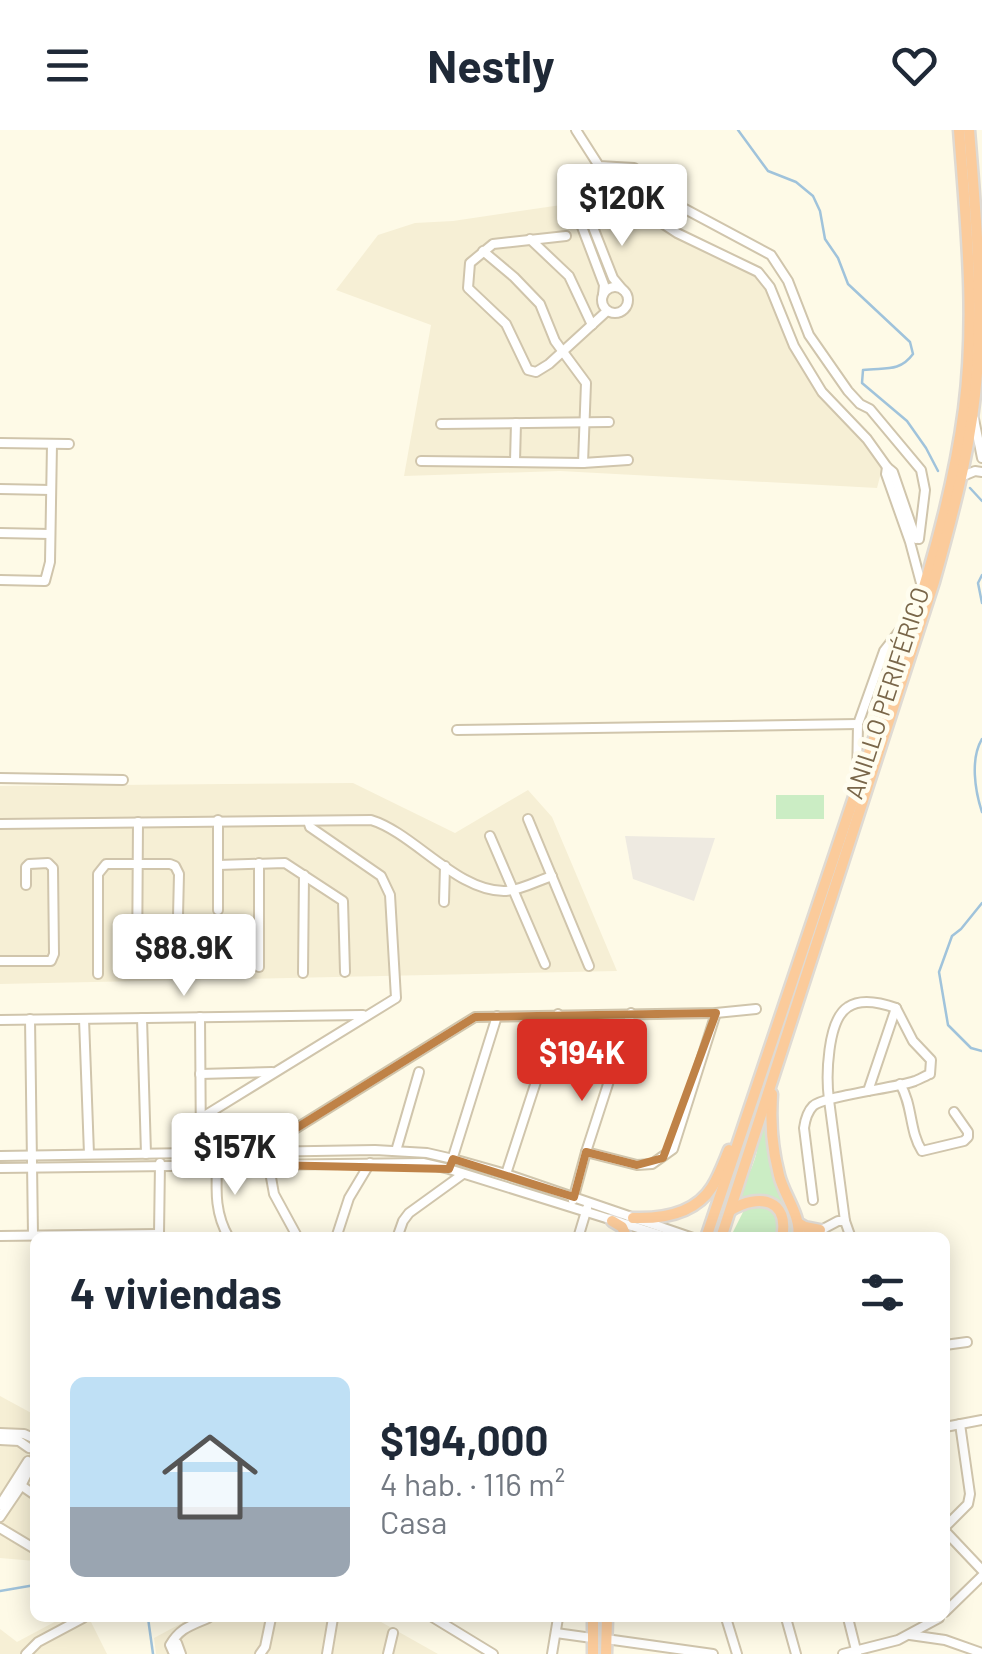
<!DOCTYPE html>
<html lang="es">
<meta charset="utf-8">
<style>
:root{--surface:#fff;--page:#f2f2f3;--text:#1f2937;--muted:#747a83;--line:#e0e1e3;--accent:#d93025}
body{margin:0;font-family:Barlow,sans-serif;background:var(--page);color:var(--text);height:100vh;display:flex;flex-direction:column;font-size:38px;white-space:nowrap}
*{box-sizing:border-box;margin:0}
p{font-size:32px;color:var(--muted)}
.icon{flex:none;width:55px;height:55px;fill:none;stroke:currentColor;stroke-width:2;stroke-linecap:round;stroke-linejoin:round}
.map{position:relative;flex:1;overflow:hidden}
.side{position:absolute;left:30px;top:1102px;width:920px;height:390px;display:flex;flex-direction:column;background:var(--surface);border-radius:15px;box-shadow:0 5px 25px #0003}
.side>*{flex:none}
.price{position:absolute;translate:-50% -85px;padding:0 22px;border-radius:10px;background:#fff;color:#222;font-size:32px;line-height:65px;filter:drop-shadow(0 2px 5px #0008)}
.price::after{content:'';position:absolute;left:50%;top:60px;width:30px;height:22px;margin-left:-15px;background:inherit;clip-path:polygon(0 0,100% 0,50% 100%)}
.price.current{background:var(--accent);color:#fff}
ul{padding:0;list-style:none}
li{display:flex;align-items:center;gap:30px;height:250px;padding:0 40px}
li+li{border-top:2px solid var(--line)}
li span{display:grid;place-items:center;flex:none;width:280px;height:200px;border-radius:15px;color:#555}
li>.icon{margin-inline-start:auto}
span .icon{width:120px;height:120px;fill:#fffc;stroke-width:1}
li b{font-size:42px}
h2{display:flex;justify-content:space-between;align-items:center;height:120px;padding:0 40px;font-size:42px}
header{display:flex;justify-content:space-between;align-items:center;height:130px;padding:0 40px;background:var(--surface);font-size:45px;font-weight:700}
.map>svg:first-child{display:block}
</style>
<header><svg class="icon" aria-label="menu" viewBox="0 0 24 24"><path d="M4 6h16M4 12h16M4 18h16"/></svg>Nestly<svg class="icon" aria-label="heart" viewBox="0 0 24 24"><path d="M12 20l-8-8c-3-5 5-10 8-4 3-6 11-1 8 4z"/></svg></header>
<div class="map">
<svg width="982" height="1524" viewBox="0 0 982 1524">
<rect width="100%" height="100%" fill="#fefae7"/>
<g fill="#f6efd5">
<polygon points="568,74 575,82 628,76 758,142 770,157 783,192 822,262 884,331 877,358 560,341 404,346 431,195 336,160 378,105 415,93 453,91"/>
<polygon points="353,653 455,703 528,660 552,687 617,841 0,854 0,656"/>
<polygon points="0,1266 35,1285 35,1431 0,1428"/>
<polygon points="62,1488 89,1488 107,1524 0,1524 0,1499 17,1512"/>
<polygon points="183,1488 374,1488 438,1524 156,1524 154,1508 182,1493"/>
</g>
<polygon fill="#eeeae1" points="625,706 715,708 694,771 633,749"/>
<g fill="#cbedc4">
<rect x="776" y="665" width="48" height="24"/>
<path d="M761,986L770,989L798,1108H730L745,1078L743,1073L734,1068C745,1053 757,1032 758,1012C759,1002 757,996 761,986Z"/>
</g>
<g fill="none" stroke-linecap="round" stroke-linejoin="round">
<g stroke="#a0c3db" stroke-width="2.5">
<path d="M738,0L768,41L796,52L813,66L820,81L825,109L838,128L848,154L910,212L913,224C899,243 884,237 863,240L862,253L907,291L926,318L938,341"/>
<polyline points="970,358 982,371"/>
<polyline points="982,445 978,453 982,473"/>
<path d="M982,609C970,629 975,661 982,682"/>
<polyline points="982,773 961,799 952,806 939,842 948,895 971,918 982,921"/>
<polyline points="0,1461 35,1455"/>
<polyline points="148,1488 153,1524"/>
</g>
<g stroke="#d0c5ac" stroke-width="12">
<g id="minor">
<polyline points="576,0 599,36 634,38 672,72 771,125 788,151 809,205 848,261 860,274 870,279 921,340 925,360 919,409"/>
<polyline points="596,79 590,82 589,87 613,148 623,160"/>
<polyline points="566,106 493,114 470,133 468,158 506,194 528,240 536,242 549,234 607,181"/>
<polyline points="530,109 569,146 592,195"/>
<polyline points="483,121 514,147 540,174 555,211 586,253 583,333"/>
<circle cx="615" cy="170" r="13"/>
<polyline points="603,165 604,155 579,89 580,84 586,80 628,76 648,84 677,103 758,142 770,157 794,216 822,262 867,309 887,337 893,342 916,409"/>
<polyline points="974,289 982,328"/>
<polyline points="441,294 609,292"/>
<polyline points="0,313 69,314"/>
<polyline points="421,331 583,333 628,330"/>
<polyline points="515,331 516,293"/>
<polyline points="887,337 886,344 910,412 922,457"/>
<polyline points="963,346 975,341 982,342"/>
<polyline points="0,359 51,360"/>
<polyline points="0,403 50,404"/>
<polyline points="0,450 45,451 50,432 52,314"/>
<polyline points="457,600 858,594"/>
<polyline points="0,648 123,650"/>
<polyline points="857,651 858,594 884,521 915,481"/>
<polyline points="528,689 589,836"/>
<path d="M0,694L371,690C414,703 458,763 506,761C521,760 537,751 552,746"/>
<polyline points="490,706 545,834"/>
<polyline points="218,735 285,733 343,771 345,842"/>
<polyline points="444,772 445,736"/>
<polyline points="218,780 218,690"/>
<polyline points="0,831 51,831 54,824 53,738 48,733 29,734 26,737 26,755"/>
<polyline points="259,837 259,733"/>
<polyline points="137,842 138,692"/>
<polyline points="303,843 304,745"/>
<polyline points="98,844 98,744 106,734 170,734 175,736 179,744 177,828 179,838 185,842 215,841 217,807"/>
<polyline points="200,887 201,1023"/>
<polyline points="142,888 146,1024"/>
<polyline points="30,889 33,1105"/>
<polyline points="84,889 89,1024"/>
<polyline points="0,890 363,885"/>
<polyline points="200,944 272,942"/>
<path d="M900,954C913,975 909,1001 922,1021L964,1011L968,1007V1002L954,982"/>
<polyline points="868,961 896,878"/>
<polyline points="201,988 396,868 390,765 381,746 310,697 308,691"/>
<polyline points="396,1021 419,942"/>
<polyline points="586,1022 637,1035 652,1034 673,1019 716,883"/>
<polyline points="270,1025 271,1014 282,1007 475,887 716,883 756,879"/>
<polyline points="0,1026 375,1020 427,1023 453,1029 506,1044 693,1108"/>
<polyline points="452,1030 497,886"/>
<path d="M217,1036C216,1062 215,1084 229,1108"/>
<polyline points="0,1038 423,1033 449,1039 670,1108"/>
<polyline points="270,1042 274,1064 298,1108"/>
<polyline points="506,1044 558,884"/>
<polyline points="573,1070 586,1022 631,883"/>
<path d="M813,1070L804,998C805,991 807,982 813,976C823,966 896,958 915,951C916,951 929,944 930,944L931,930L913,911L896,878C882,873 861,868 848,877C827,890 826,947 829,970L845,1091L851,1108"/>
<polyline points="159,1104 160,1033"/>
<polyline points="0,1106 159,1104"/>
<polyline points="336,1108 349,1068 370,1033"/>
<polyline points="397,1108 403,1091 409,1083 463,1044"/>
<polyline points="578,1108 587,1078"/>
<polyline points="806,1108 838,1091 845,1091"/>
<polyline points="945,1215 967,1212"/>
<polyline points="945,1297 982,1290"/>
<polyline points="0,1303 24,1304 33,1308"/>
<polyline points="0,1310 19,1311 29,1318"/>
<polyline points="19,1354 35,1365"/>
<polyline points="0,1375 28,1331"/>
<polyline points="0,1387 21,1356 35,1327"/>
<polyline points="945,1397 968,1374 970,1364 960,1294"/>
<polyline points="0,1398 35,1419"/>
<polyline points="945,1401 982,1440"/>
<polyline points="945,1482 982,1446"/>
<polyline points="434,1488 493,1524"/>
<polyline points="726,1488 737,1524"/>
<polyline points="786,1488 796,1524"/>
<polyline points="848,1488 857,1524"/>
<polyline points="556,1503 592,1508"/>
<polyline points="910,1505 945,1510 982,1523"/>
<polyline points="606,1509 713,1524"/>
<polyline points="173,1512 177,1513 181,1524"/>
<polyline points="26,1524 38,1512 83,1488"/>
<path d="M174,1524L170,1515C180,1498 190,1496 208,1488"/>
<polyline points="260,1524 265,1517 271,1488"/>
<polyline points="327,1524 333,1488"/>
<polyline points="388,1524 393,1503"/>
<polyline points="552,1524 558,1488"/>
<polyline points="843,1524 898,1510 939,1488"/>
</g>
</g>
<g stroke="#dfdad3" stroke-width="15">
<g id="highway">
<path d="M772,964C770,992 772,1018 779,1045C784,1066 802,1086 798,1108"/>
<path d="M731,1080C759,1063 790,1069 782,1108"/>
<path d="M633,1088C662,1089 695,1084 712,1057C719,1046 724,1032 729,1020"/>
<polyline points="612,1091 622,1097 627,1108"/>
<polyline points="798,1093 805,1097 820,1100"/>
<path d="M706,1108C757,960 805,811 855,664C897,540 947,409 964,279C976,186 966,93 959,0"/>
<path d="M721,1108L934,452C955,377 975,303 978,225C982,150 975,75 969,0"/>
<polyline points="593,1488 593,1524"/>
<polyline points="606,1524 607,1488"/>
</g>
</g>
<use href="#minor" stroke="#fff" stroke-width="8"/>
<use href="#highway" stroke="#fbcb9b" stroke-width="10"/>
</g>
<path fill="none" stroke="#bf8247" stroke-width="8" stroke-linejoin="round" d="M716,883L663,1028L637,1035L586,1022L574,1067L453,1029L449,1039L270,1035V1022L282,1007L475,887Z"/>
<g text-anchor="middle" stroke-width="9" stroke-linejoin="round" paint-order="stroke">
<g font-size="25" fill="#796649" stroke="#fffdef">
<text transform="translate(887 563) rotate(-72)" y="9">ANILLO PERIFÉRICO</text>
</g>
</g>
</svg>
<b class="price" style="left:622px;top:119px">$120K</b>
<b class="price" style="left:184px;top:869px">$88.9K</b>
<b class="price current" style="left:582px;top:974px">$194K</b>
<b class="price" style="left:235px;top:1068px">$157K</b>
<section class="side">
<h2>4 viviendas<svg class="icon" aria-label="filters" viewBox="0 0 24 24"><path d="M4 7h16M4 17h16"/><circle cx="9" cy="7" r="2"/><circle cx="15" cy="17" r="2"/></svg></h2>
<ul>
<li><span style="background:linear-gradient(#bfe0f5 65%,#9aa5b1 0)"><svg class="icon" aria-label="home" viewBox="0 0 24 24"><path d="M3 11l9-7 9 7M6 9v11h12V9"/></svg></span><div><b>$194,000</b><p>4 hab. · 116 m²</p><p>Casa</p></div></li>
</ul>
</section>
</div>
